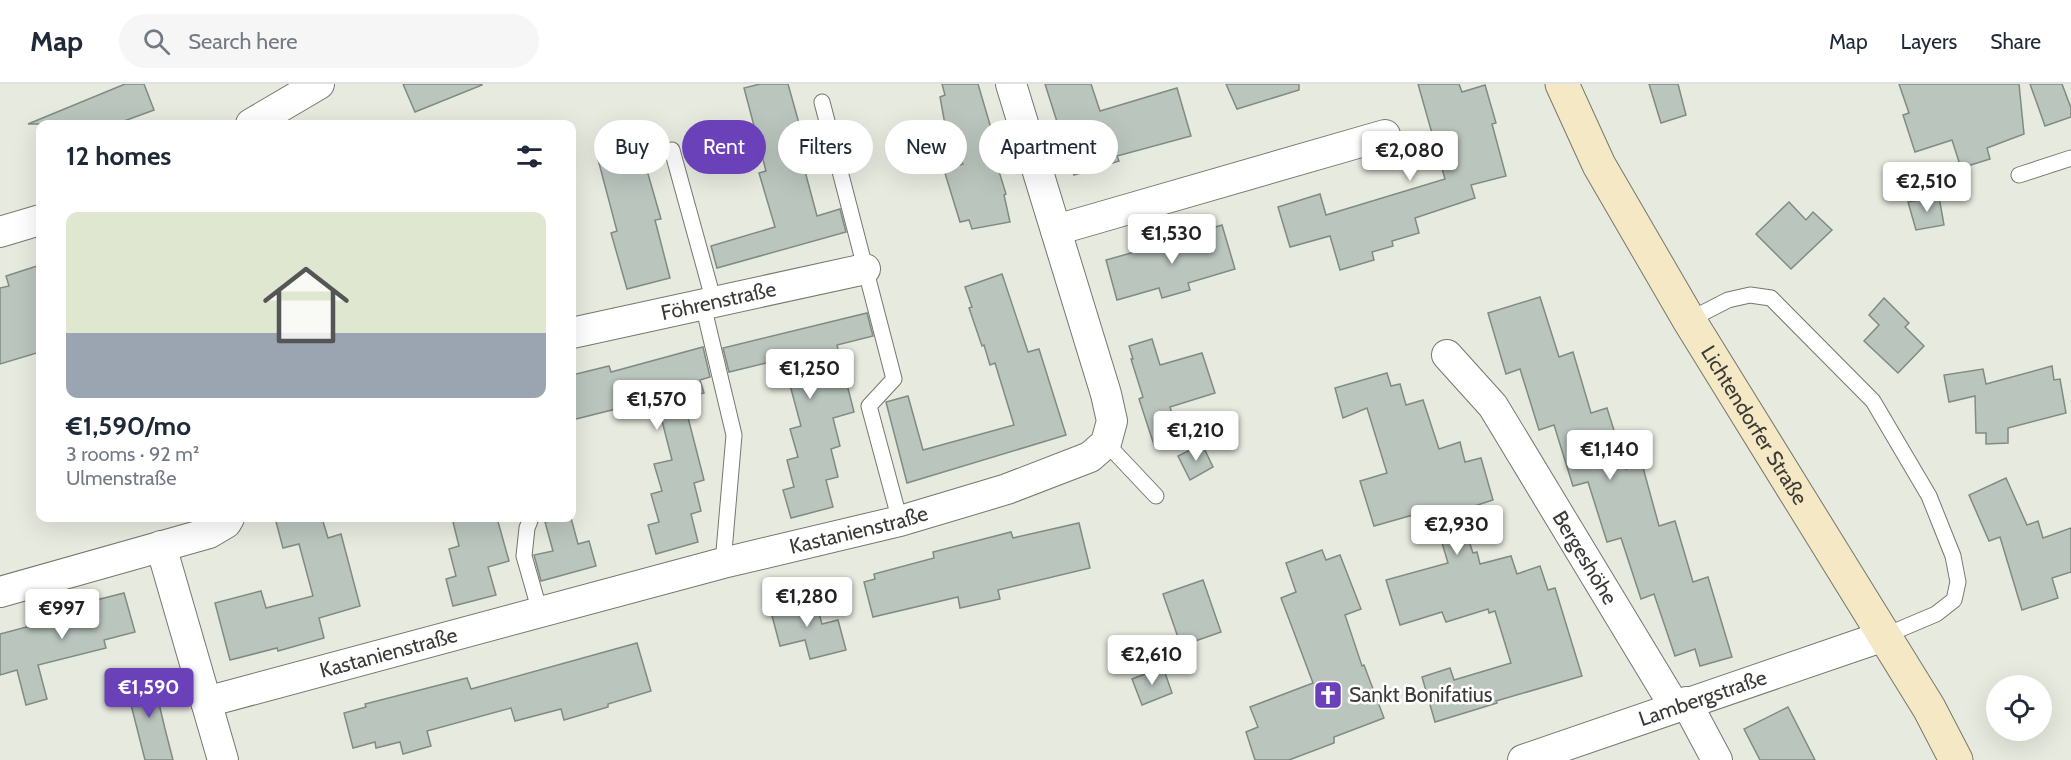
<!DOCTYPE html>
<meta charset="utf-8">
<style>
:root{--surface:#fff;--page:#f6f6f7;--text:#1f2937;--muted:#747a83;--line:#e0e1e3;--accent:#6b41b9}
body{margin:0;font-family:Cabin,sans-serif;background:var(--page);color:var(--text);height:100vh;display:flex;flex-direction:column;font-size:22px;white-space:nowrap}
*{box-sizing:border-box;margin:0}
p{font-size:20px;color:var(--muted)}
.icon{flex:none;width:33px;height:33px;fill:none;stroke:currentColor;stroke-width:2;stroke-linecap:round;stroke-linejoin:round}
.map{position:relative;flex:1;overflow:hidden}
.details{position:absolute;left:36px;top:36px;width:540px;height:402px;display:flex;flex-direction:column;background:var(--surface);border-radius:12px;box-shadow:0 6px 24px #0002}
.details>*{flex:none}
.banner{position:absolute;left:594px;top:36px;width:570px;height:54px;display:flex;gap:12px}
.controls{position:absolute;left:1986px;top:591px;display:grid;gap:12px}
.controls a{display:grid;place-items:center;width:66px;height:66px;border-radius:50%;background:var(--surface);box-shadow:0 6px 24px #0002;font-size:30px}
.price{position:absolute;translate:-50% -51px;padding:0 14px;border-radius:6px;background:#fff;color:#222;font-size:20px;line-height:39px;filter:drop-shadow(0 2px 3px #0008)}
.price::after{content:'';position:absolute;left:50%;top:36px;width:18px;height:14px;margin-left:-9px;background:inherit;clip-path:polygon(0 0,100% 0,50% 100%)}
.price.selected{background:var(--accent);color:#fff}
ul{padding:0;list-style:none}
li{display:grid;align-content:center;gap:12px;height:318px;padding:0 30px}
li+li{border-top:2px solid var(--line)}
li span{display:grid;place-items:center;height:186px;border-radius:12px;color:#555}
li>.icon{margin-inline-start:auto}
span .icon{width:108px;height:108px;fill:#fffc;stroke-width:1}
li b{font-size:26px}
h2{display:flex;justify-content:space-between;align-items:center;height:72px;padding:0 30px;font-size:26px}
.tag{padding:0 21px;border-radius:27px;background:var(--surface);box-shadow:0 6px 24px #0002;font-size:21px;line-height:54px}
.tag.selected{background:var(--accent);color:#fff}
header{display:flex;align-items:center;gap:36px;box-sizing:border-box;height:84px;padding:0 30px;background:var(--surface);border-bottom:2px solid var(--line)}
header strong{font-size:28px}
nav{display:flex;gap:33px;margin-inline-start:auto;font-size:21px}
.search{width:420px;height:54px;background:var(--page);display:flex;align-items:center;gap:15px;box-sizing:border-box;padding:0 21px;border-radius:33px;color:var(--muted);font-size:22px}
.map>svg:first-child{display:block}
</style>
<header>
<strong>Map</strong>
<div class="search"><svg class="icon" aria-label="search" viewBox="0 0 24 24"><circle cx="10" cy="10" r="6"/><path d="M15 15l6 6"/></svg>Search here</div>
<nav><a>Map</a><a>Layers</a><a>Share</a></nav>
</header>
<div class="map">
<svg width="2071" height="676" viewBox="0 0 2071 676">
<rect width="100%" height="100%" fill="#e7eadf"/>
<g fill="#bac5be" stroke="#808b84" stroke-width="1.5">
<polygon points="125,0 144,0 154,26 116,40 28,40"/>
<polygon points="403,0 482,0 482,1 415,28"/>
<polygon points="760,0 788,0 809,75 802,76 817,132 840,125 846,148 717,184 711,162 775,143 759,89 766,87 744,4"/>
<polygon points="942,0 978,0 991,44 989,45 997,70 994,71 1006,110 1004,111 1010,138 972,145 969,136 960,138 944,86 963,80 944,35 940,13 945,11"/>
<polygon points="1045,0 1091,0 1100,27 1177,4 1191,52 1117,72 1119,77 1074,91"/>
<polygon points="1226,0 1299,0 1299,6 1237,25"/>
<polygon points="1418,0 1459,0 1462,8 1485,1 1496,39 1492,40 1506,92 1471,101 1475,114 1415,134 1419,149 1392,157 1393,162 1372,168 1374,176 1340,186 1330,152 1290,163 1278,123 1320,110 1326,131 1445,95"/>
<polygon points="1649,0 1678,0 1686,31 1661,39"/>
<polygon points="1899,0 2019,0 2024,50 1987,64 1990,75 1961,84 1952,56 1915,68 1903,31 1909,29"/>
<polygon points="2030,0 2062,0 2071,24 2071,33 2045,42"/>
<polygon points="637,52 661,135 655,136 670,194 627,205 611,149 617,147 595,64"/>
<polygon points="1939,113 1944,141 1916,146 1908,118"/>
<polygon points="1789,118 1806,136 1813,128 1832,146 1791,185 1756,150"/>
<polygon points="1222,141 1235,185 1188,199 1190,206 1162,214 1159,204 1117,216 1106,176 1174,157 1174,156"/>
<polygon points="40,181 40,268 0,280 0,204 9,202 6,192"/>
<polygon points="1002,190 1028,268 1039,265 1066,351 907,399 886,318 908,312 923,366 1014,341 995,279 990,281 984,261 982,262 969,224 972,223 965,203"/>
<polygon points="1540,213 1559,273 1573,268 1591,329 1607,324 1626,385 1642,380 1659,442 1675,437 1693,498 1708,493 1732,573 1700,582 1695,565 1675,572 1654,510 1641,515 1621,454 1607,458 1588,398 1573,402 1554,341 1539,346 1520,285 1506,290 1488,229"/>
<polygon points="1884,214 1909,239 1905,243 1924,262 1898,289 1864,257 1879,241 1869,231"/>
<polygon points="867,229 873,252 837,261 854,328 833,334 840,362 831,365 838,393 826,396 833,423 791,434 783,406 794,403 787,376 798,373 790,345 801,342 783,275 729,288 723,264"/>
<polygon points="1152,255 1160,281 1202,269 1215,309 1170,323 1179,353 1154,361 1139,315 1143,313 1131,275 1133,275 1129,262"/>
<polygon points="703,263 710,293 700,296 704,309 683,314 704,396 694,399 701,427 691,430 698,458 656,470 648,441 659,438 651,410 662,407 654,380 672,376 658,321 622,331 620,324 572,336 572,291 609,282 611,288"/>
<polygon points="2052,282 2054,296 2060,295 2066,329 2008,344 2008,359 1986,360 1986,349 1976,349 1975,312 1949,318 1944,291 1983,285 1986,300"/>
<polygon points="1387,289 1391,302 1400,300 1406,321 1423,316 1439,365 1460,358 1465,378 1481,374 1493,416 1459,427 1473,469 1477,468 1480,480 1511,472 1517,490 1540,482 1548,506 1555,504 1582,592 1496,617 1497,619 1435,638 1422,593 1450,584 1454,596 1511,579 1495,527 1489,529 1488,525 1446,538 1442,528 1400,541 1386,496 1448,479 1435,435 1416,440 1413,431 1374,442 1360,397 1387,389 1367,324 1343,334 1335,304"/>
<polygon points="1202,360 1213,383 1190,396 1178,372"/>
<polygon points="2006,394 2027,441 2038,437 2043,454 2071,444 2071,488 2052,494 2058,514 2022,526 2000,453 1989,457 1969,411"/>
<polygon points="275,434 322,434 328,454 341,450 360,522 319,534 324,554 278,567 277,564 230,576 215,519 261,507 266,524 313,512 299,460 283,464"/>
<polygon points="452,434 497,434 509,477 488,483 496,511 453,522 446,495 456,492 449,465 459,462"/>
<polygon points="565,434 571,434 578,460 589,457 596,482 541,497 534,471 553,467 545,438"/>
<polygon points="1079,439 1090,484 998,506 1000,515 960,524 958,513 873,533 864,498 875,495 874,490 934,474 933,468 1011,448 1013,454"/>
<polygon points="1322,466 1326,476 1340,471 1361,525 1345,531 1362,582 1364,581 1384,634 1334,653 1334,659 1289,676 1255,676 1246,648 1258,643 1250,623 1313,599 1281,514 1296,508 1286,479"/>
<polygon points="1203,496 1221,548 1181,562 1163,510"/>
<polygon points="124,509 135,548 104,556 106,564 38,581 47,615 26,621 17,586 0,591 0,550 38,540 37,534 73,522"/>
<polygon points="814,512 822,540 838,536 846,566 810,575 805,556 780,562 770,524"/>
<polygon points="637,559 651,607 608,620 608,623 564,636 561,625 515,637 511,624 427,647 431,662 403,670 400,658 376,664 375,658 353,664 344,629 366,623 365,620 467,594 471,605"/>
<polygon points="1163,583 1172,609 1142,621 1132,595"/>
<polygon points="152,590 165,645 173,676 145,676 125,597"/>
<polygon points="1788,623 1815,676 1760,676 1744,645"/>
</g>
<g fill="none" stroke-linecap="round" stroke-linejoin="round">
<g stroke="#74786d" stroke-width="17">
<g id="lane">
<polyline points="822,18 894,295 869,322 900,437"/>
<polyline points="672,66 714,218"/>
<polyline points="2019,91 2071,74"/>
<polyline points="703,221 734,351 723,479"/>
<polyline points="1689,236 1728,216 1750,211 1771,214 1873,317 1929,412 1953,472 1958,498 1954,516 1936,530 1884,552"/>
<polyline points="1106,359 1156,412"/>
<polyline points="531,434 527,444 524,472 540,528"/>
</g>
</g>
<g stroke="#74786d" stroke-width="32">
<g id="street">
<polyline points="251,40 319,0"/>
<polyline points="1056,146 1385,51"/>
<polyline points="0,148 40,136"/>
<path id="s1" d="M572,249L865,185"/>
<path id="s2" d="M1447,271L1493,322L1675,623"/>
<polyline points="161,462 223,676"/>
<polyline points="0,508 209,449 226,439 229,434"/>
<path id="s3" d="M206,618L723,479L900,437L1007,405L1090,373L1106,359L1112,337L1106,310L1011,0"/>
<polyline points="1686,618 1717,676"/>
<path id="s4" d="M1523,676L1884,552"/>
</g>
</g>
<g stroke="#74786d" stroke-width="35">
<g id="secondary">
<path id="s5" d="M1562,0L1599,81L1689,236L1929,624L1956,676"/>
</g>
</g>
<use href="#lane" stroke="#fff" stroke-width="15"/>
<use href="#street" stroke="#fff" stroke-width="30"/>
<use href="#secondary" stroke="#f5e8c4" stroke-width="33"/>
</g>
<defs>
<g id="church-square" transform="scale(1.5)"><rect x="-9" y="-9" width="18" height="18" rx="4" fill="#6b41b9" stroke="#fff"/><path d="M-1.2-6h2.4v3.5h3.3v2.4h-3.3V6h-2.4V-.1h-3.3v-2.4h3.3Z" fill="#fff"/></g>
</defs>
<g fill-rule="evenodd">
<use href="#church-square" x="1328" y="611"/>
</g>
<g text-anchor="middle" stroke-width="5" stroke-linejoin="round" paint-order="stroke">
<g font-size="21" fill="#3a3b37" stroke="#fff">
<text dy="7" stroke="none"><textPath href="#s1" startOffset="150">Föhrenstraße</textPath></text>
<text dy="7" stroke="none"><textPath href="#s5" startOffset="392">Lichtendorfer Straße</textPath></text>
<text dy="7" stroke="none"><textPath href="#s3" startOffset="675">Kastanienstraße</textPath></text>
<text dy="7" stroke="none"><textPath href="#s2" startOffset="246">Bergeshöhe</textPath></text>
<text dy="7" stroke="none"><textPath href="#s3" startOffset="189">Kastanienstraße</textPath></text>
<text dy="7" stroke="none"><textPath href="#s4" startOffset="190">Lambergstraße</textPath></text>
</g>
<g font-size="21" fill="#3a3b37" stroke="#fff" text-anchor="start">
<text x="1349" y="618">Sankt Bonifatius</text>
</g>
</g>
</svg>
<div class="controls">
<a><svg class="icon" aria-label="locate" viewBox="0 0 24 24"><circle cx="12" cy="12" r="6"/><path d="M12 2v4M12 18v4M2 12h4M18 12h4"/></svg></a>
</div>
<b class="price" style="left:1410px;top:98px">€2,080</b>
<b class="price" style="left:1927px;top:129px">€2,510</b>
<b class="price" style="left:1172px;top:181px">€1,530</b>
<b class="price" style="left:810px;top:316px">€1,250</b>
<b class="price" style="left:657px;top:347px">€1,570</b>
<b class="price" style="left:1196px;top:378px">€1,210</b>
<b class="price" style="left:1610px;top:397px">€1,140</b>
<b class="price" style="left:1457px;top:472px">€2,930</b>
<b class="price" style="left:807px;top:544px">€1,280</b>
<b class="price" style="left:62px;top:556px">€997</b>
<b class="price" style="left:1152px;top:602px">€2,610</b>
<b class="price selected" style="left:149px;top:635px">€1,590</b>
<div class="banner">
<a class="tag">Buy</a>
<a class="tag selected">Rent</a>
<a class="tag">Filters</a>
<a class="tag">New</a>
<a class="tag">Apartment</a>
</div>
<section class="details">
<h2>12 homes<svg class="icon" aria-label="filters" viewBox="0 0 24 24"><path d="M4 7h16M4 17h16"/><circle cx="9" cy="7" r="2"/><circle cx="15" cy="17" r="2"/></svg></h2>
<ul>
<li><span style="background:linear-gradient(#dfe7d0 65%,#9aa5b1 0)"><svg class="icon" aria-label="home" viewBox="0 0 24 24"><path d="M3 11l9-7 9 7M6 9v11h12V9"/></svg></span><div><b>€1,590/mo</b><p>3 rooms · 92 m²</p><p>Ulmenstraße</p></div></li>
</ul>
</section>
</div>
